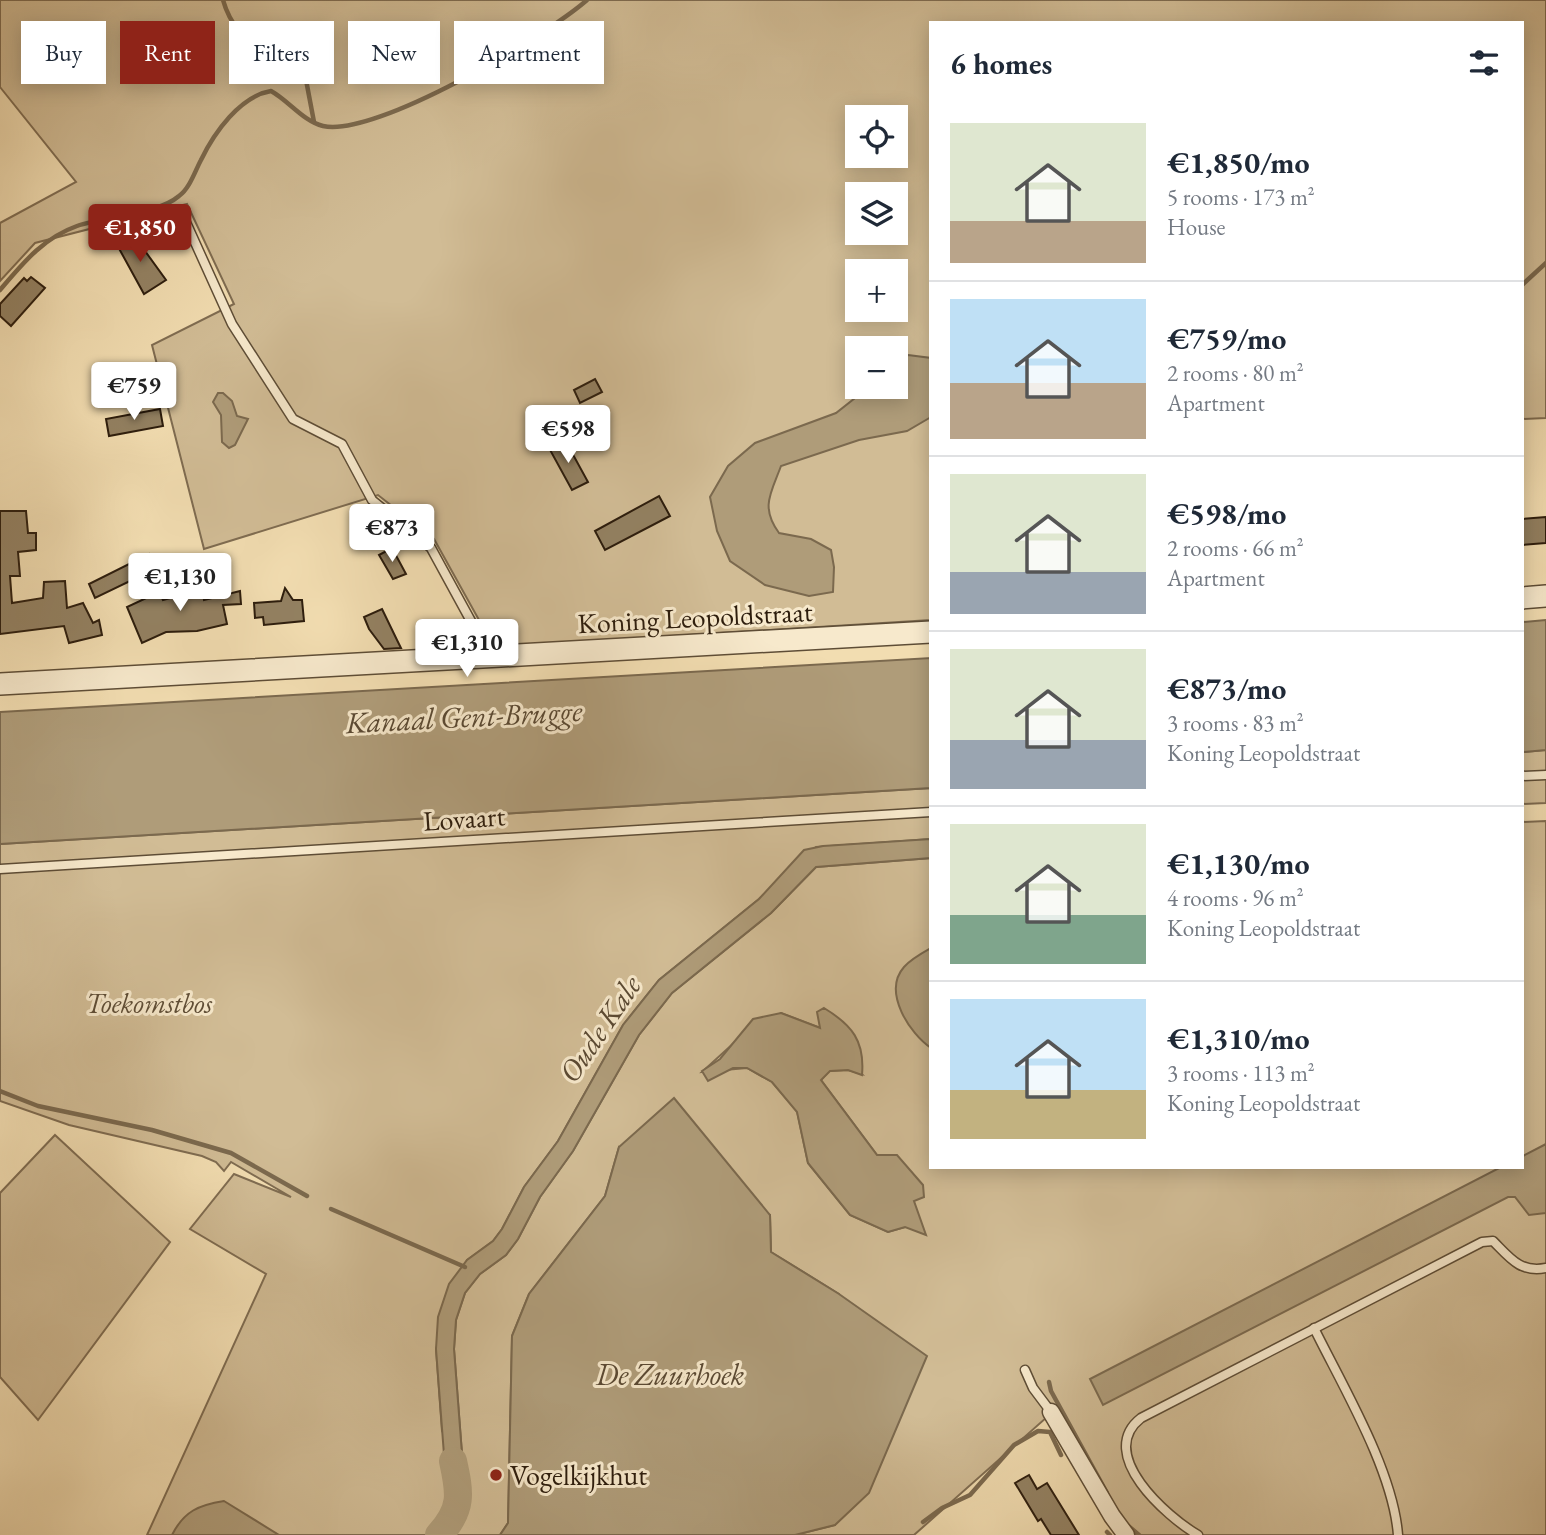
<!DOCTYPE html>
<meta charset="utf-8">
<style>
:root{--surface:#fff;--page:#f6f6f7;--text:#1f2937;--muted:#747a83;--line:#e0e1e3;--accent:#8f2418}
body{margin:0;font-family:"EB Garamond",serif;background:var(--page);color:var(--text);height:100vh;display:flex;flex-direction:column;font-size:26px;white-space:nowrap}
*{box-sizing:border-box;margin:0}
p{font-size:23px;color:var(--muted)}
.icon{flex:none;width:38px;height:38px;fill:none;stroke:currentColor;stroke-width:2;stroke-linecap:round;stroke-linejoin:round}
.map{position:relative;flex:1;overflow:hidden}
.details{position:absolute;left:929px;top:21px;width:595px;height:1148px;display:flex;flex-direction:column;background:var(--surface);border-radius:0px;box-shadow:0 4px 18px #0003}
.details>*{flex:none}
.banner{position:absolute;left:21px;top:21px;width:665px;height:63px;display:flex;gap:14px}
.buttons{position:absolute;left:845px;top:105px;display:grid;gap:14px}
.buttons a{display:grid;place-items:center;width:63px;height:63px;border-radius:0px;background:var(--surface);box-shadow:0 4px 18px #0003;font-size:35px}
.price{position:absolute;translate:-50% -60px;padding:0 16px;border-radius:7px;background:#fff;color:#222;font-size:23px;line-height:46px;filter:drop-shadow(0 2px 4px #0008)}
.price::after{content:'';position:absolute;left:50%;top:42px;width:21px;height:16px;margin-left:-10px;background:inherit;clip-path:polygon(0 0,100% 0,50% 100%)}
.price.selected{background:var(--accent);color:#fff}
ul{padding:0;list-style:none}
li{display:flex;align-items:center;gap:21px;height:175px;padding:0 21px}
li+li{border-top:2px solid var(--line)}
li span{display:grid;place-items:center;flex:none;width:196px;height:140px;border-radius:0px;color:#555}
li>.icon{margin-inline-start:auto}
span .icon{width:84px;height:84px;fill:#fffc;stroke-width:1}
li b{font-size:30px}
h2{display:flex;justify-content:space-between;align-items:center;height:84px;padding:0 21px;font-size:30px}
.pill{padding:0 24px;border-radius:0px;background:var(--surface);box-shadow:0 4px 18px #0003;font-size:24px;line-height:63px}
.pill.selected{background:var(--accent);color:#fff}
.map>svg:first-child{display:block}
</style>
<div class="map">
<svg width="1546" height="1535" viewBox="0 0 1546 1535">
<rect width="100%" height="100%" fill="#f2ddb1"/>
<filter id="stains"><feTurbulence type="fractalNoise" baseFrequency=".00286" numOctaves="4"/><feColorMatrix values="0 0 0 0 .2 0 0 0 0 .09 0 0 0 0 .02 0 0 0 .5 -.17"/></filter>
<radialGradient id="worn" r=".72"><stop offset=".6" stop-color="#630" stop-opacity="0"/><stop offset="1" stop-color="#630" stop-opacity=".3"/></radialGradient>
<g fill="#d1bc95" stroke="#7f6c51" stroke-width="2" fill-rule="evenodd">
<path d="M0,0H1546V418L1523,419L1522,23H931V620L494,647L434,539L378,495L204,549L152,345L234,304L187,204L35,243L0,281V223L76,182L0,87ZM858,117H896V156H858ZM858,194H896V233H858ZM858,271H896V310H858ZM858,348H896V387H858Z"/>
<polygon points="1546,750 1546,803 1523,804 1523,752"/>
<path d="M931,788V839L816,847L759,899L659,980L623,1025L558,1141L524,1187L502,1229L493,1241L467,1260L436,1349L442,1431L463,1467L454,1349L456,1320L465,1293L480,1274L506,1255L518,1239L540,1197L573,1151L639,1035L672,993L771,913L816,867L931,858V1167H1522L1523,822L1546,821V1535H1132L1056,1409L914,1535H795L835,1525L839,1294L771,1252L770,1215L619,1147L605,1196L529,1294L512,1336L508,1523L500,1535H147L266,1274L190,1229L234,1174L291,1197L231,1162L224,1171L216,1162L202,1156L69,1125L0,1101V844ZM781,1013L821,1028L862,1074L848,1070L829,1071L821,1080L877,1155L905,1227L888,1232L850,1215L808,1163L797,1111L772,1082L747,1068L702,1072L736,1041Z"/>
<polygon points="55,1135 170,1242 38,1420 0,1377 0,1193"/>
</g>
<g fill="#af9c79" stroke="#7b694e" stroke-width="2">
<path d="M908,355L931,358V417L907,431L859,440L781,466C771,493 760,507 779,533L811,539L831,550L834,567L833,592L809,596L765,585L730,561L717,531L710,497L728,466L755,443L836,413L869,387H896V361Z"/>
<polygon points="218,393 223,393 232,401 237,416 248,419 235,445 229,448 222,442 221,415 213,402"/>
<polygon points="1546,620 1546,750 1523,752 1523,622"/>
<polygon points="931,658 931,788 0,844 0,712"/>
<polygon points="931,839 931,858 816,867 771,913 672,993 639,1035 573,1151 540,1197 518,1239 506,1255 480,1274 465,1293 456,1320 454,1349 463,1467 461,1497 445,1468 436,1349 438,1317 449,1284 467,1260 493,1241 502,1229 524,1187 558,1141 623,1025 659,980 759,899 804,850 823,846"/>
<path d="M931,948V1048C910,1034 882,992 904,967C911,959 922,953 931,948Z"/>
<path d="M824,1008C852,1025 865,1041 862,1075L848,1070L830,1071L821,1080L877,1155H897L923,1185L924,1197L914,1201L926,1235L905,1227L888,1232L850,1215L808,1163L797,1112L772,1082L747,1068H733L708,1081L702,1071L720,1059L753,1019L781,1013L820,1028L817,1012Z"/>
<polygon points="674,1098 770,1215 771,1252 839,1294 927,1356 869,1493 835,1525 795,1535 500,1535 508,1523 512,1336 529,1294 605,1196 619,1147"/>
<polygon points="1546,1144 1546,1213 1529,1215 1515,1197 1508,1197 1103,1405 1090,1379 1501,1167 1522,1167 1523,1156"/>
<path d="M224,1501L279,1535H172C184,1511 199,1505 224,1501Z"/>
</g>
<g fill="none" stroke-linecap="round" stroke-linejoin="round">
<g stroke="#7b694e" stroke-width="4.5">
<path d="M223,0C229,22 247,47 269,55C281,59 292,58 303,64L314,122"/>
<polyline points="1522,285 1546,263"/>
<path d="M0,290C23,263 43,238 77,226C105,216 157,215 179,196C190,188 195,171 201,160C214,133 240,96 271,91C289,101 303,121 323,126C375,138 546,36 587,0"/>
<polyline points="0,1091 38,1106 152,1130 231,1153 307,1196"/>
<polyline points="331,1209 465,1267"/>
<polyline points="1049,1382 1051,1391 1107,1493"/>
<polyline points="923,1522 942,1508 970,1495 1014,1445 1038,1431 1050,1432 1061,1455"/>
<polyline points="1126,1524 1139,1535"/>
<polyline points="1107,1532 1110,1535"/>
</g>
<path stroke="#af9c79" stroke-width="28" d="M439,1535C463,1509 460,1493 453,1461"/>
</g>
<g fill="#938162" stroke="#2d1d0d" stroke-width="2">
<polygon points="132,233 166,280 144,294 116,243"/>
<polygon points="31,277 45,288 11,326 0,316 0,304 24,278 27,281"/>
<polygon points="595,379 602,392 580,403 574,390"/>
<polygon points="160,409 163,426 109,436 106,419"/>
<polygon points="565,440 588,482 572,490 549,448"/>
<polygon points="659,496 670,516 605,550 595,531"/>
<polygon points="0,511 26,511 28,533 36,533 36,550 18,552 20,576 10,576 12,603 43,598 44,582 65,581 67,608 83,603 93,623 99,620 102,635 69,643 64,626 0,634"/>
<polygon points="1546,517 1546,543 1522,545 1522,519"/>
<polygon points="392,548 406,574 393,579 379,555"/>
<polygon points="149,554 157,568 95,598 89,584"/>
<polygon points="285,588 293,600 302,600 304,621 264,625 263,617 255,618 254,603 281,601"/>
<polygon points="202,589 204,600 240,591 241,604 223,605 227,624 197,631 166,632 142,643 127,607 159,592 163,600"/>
<polygon points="382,609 397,640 401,648 384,649 369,629 364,617"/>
<polygon points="436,624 444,640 432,647 423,631"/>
<polygon points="1029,1475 1037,1489 1047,1483 1079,1535 1051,1535 1041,1519 1038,1521 1015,1483"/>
</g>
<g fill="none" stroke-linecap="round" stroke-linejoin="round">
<g stroke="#5e4d36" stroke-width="11">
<g id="service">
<polyline points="184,218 232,324 293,419 342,444 372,500 431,548 490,656"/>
<polyline points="1522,776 1546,775"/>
<polyline points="0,869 931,812"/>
<path d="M1314,1328C1343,1387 1393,1470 1398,1535"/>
<polyline points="1025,1370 1033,1388 1051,1412"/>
<path d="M1198,1535C1167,1517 1095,1454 1141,1418L1482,1242L1493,1241C1510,1258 1520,1273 1546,1268"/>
</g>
</g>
<g stroke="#5e4d36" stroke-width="19">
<polyline id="minor" points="1051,1412 1112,1516 1126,1535"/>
</g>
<g stroke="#5e4d36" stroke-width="24">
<g id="tertiary">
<polyline points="1522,598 1546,596"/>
<polyline points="0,684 931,632"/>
</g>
</g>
<use href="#service" stroke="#f7e9cc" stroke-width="8"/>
<use href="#minor" stroke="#f7e9cc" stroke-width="16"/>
<use href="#tertiary" stroke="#f7e9cc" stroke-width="21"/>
</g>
<circle fill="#8f2418" stroke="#f7e9cc" stroke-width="2.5" cx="496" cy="1475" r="7"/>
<g text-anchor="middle" stroke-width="6" stroke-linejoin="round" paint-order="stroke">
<g font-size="28" fill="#2d1d0d" stroke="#f7e9cc">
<text transform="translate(695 617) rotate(-3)" y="10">Koning Leopoldstraat</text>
<text transform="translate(464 818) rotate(-4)" y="10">Lovaart</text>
</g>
<g font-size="28" font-style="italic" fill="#5e4d36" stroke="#f7e9cc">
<text x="149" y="1013">Toekomstbos</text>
</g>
<g font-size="28" fill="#2d1d0d" stroke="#f7e9cc" text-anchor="start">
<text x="510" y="1485">Vogelkijkhut</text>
</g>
<g font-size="30" font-style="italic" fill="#5a4933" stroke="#f7e9cc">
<text transform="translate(464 717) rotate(-3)" y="10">Kanaal Gent-Brugge</text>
<text transform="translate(600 1029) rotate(-56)" y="10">Oude Kale</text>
<text x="670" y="1385">De Zuurhoek</text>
</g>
</g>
<rect width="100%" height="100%" filter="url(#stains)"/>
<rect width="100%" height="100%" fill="url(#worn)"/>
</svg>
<div class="buttons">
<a><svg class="icon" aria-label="locate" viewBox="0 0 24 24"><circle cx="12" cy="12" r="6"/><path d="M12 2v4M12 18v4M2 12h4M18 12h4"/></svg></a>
<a><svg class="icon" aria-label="layers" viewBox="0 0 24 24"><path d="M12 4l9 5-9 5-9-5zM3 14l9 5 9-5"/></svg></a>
<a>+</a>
<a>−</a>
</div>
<b class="price selected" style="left:140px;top:264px">€1,850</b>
<b class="price" style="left:134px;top:422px">€759</b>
<b class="price" style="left:568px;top:465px">€598</b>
<b class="price" style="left:392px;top:564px">€873</b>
<b class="price" style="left:180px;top:613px">€1,130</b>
<b class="price" style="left:467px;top:679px">€1,310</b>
<div class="banner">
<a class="pill">Buy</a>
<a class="pill selected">Rent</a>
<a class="pill">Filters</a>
<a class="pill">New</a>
<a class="pill">Apartment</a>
</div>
<section class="details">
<h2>6 homes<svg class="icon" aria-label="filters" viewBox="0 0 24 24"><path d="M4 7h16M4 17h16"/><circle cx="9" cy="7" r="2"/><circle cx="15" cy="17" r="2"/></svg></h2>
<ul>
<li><span style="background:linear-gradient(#dfe7d0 70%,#b9a48a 0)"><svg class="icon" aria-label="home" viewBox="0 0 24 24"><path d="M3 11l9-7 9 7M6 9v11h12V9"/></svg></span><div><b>€1,850/mo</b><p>5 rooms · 173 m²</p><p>House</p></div></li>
<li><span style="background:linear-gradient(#bfe0f5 60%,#b9a48a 0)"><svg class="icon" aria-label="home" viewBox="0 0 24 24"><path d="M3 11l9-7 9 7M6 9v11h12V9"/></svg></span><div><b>€759/mo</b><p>2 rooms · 80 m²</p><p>Apartment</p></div></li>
<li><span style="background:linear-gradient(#dfe7d0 70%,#9aa5b1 0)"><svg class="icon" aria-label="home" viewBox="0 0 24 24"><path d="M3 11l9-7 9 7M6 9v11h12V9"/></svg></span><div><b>€598/mo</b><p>2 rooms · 66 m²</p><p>Apartment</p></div></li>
<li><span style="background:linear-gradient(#dfe7d0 65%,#9aa5b1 0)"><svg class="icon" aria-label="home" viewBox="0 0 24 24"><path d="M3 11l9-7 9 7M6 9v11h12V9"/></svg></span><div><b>€873/mo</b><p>3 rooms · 83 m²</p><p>Koning Leopoldstraat</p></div></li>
<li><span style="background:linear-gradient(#dfe7d0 65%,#7fa58c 0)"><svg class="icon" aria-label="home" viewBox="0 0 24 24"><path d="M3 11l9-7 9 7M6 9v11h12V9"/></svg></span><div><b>€1,130/mo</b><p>4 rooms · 96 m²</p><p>Koning Leopoldstraat</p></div></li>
<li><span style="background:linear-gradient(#bfe0f5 65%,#c2b280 0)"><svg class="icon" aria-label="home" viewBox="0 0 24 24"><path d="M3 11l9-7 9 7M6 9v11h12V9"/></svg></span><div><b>€1,310/mo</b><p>3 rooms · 113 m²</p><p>Koning Leopoldstraat</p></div></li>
</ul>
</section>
</div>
